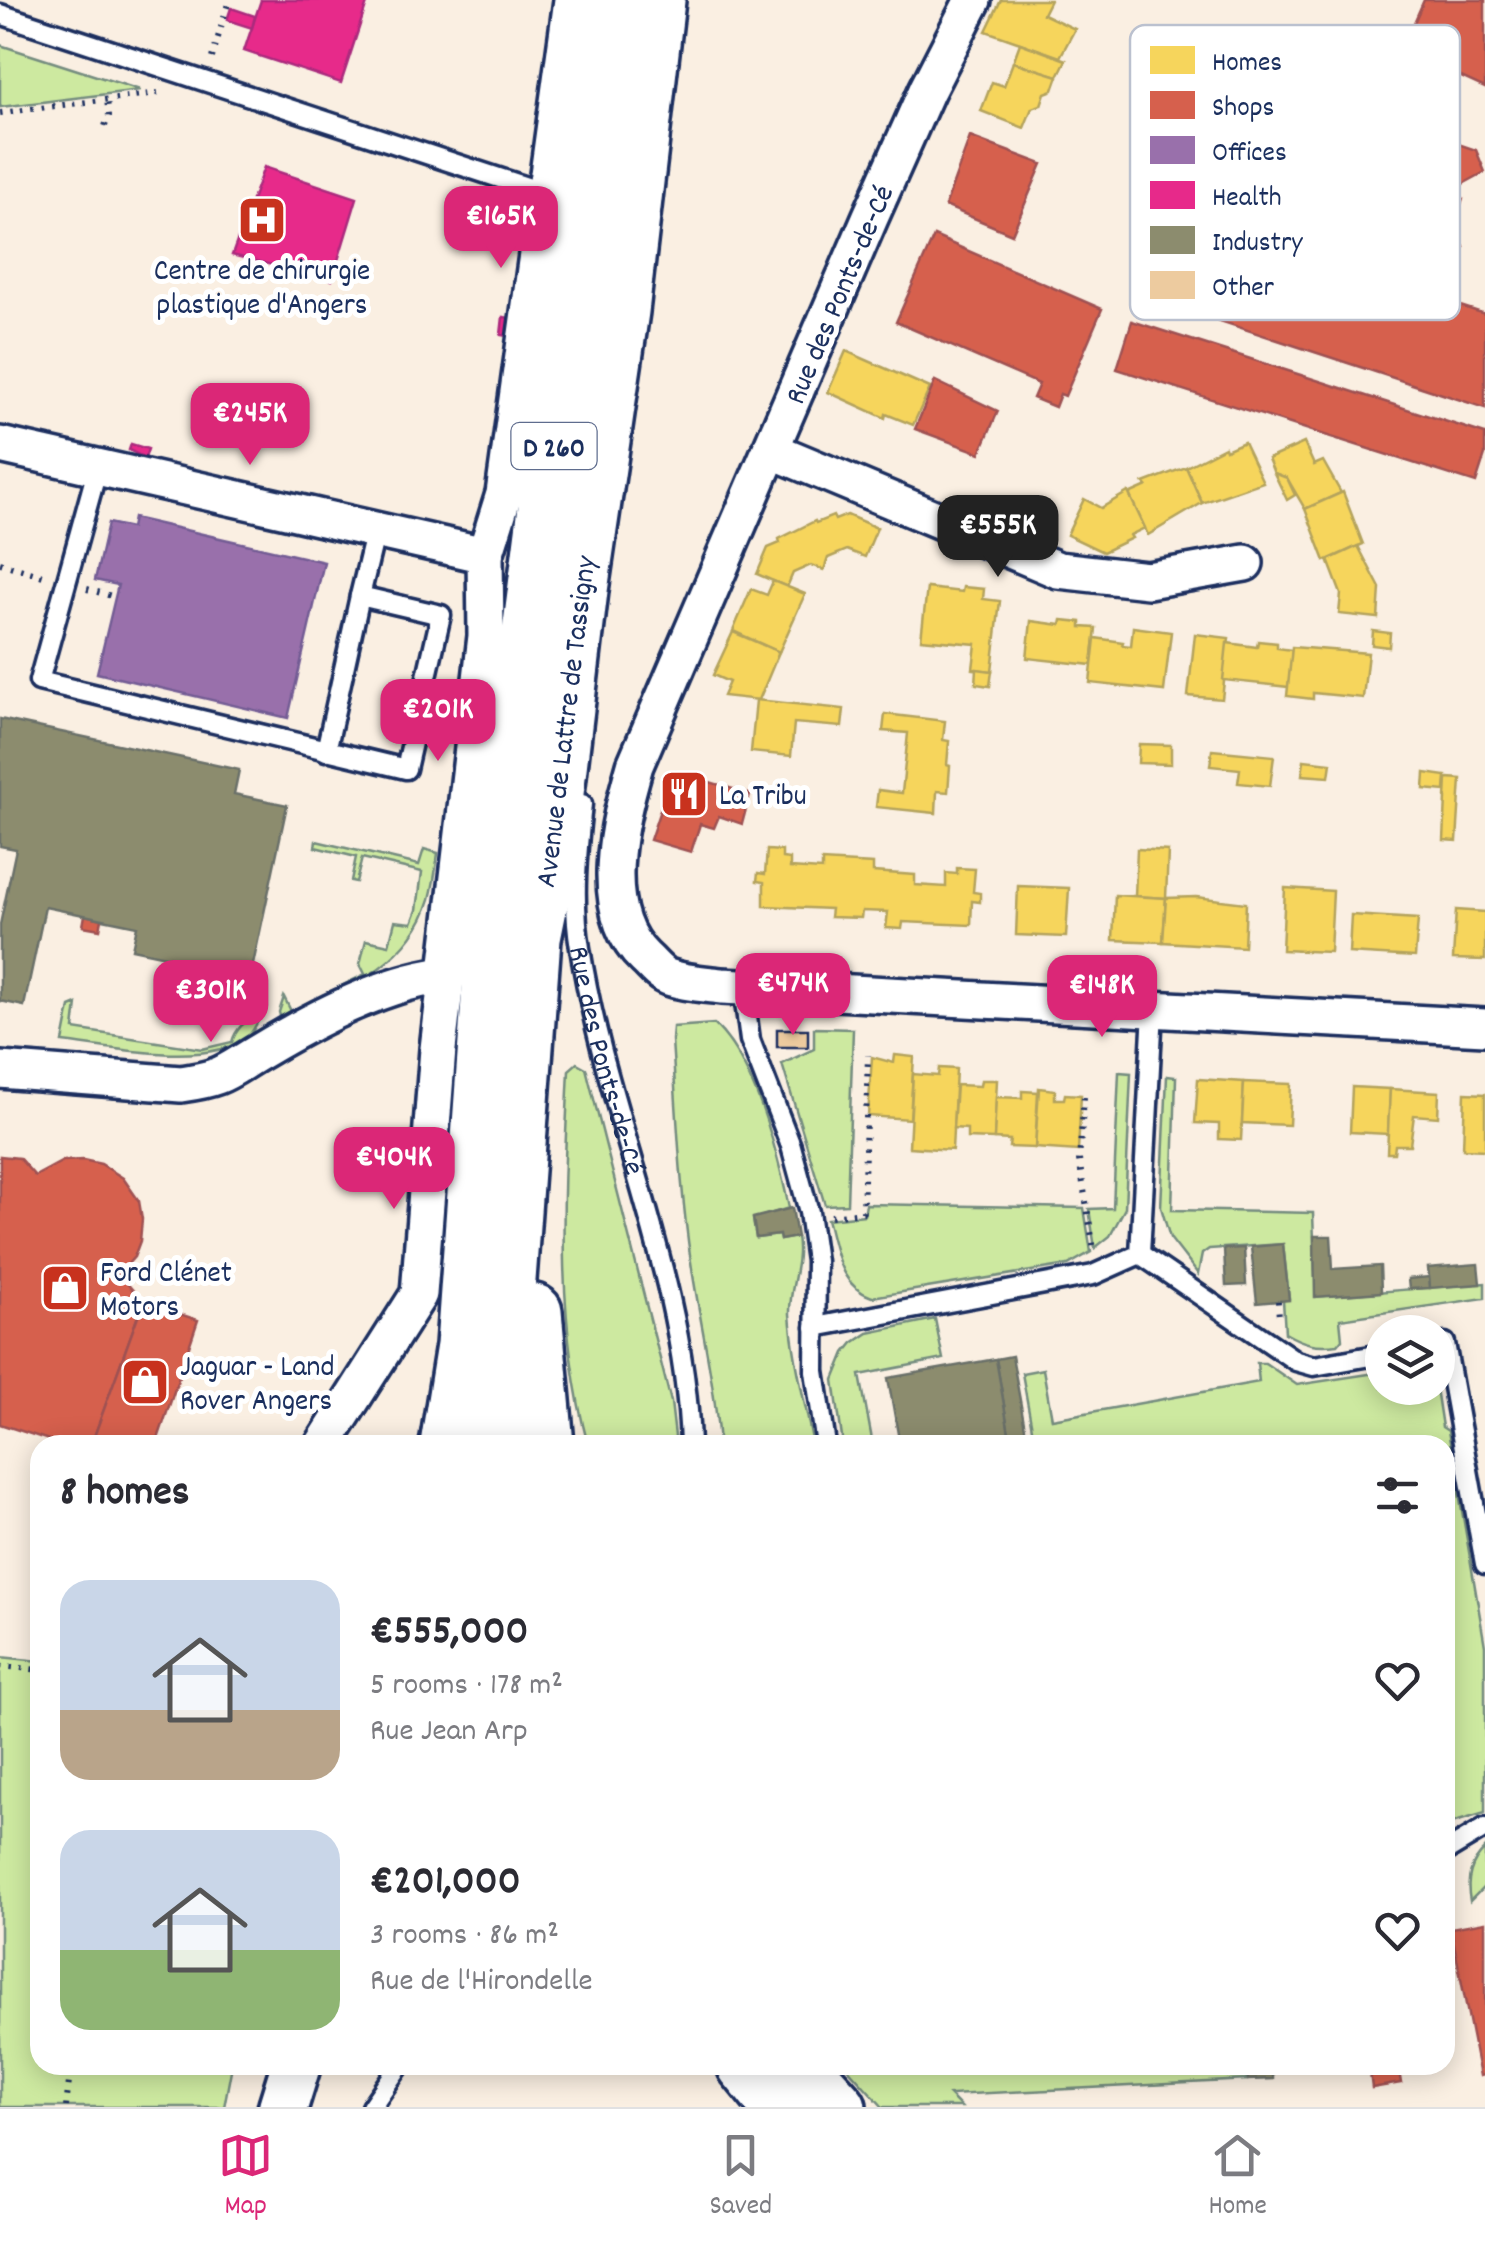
<!DOCTYPE html>
<meta charset="utf-8">
<style>
:root{--surface:#fff;--page:#f7f7f7;--text:#2b2b33;--muted:#7c7c81;--line:#e1e1e2;--accent:#db2777}
body{margin:0;font-family:Dekko,sans-serif;background:var(--page);color:var(--text);height:100vh;display:flex;flex-direction:column;font-size:38px;white-space:nowrap}
*{box-sizing:border-box;margin:0}
p{font-size:32px;color:var(--muted)}
.icon{flex:none;width:55px;height:55px;fill:none;stroke:currentColor;stroke-width:2;stroke-linecap:round;stroke-linejoin:round}
.map{position:relative;flex:1;overflow:hidden}
.drawer{position:absolute;left:30px;top:1435px;width:1425px;height:640px;display:flex;flex-direction:column;background:var(--surface);border-radius:30px;box-shadow:0 5px 25px #0003}
.drawer>*{flex:none}
.fabs{position:absolute;left:1365px;top:1315px;display:grid;gap:20px}
.fabs a{display:grid;place-items:center;width:90px;height:90px;border-radius:50%;background:var(--surface);box-shadow:0 5px 25px #0003;font-size:50px}
.price{position:absolute;translate:-50% -85px;padding:0 22px;border-radius:20px;background:var(--accent);color:#fff;font-size:32px;line-height:65px;filter:drop-shadow(0 2px 5px #0008)}
.price::after{content:'';position:absolute;left:50%;top:60px;width:30px;height:22px;margin-left:-15px;background:inherit;clip-path:polygon(0 0,100% 0,50% 100%)}
.price.active{background:#222;color:#fff}
ul{padding:0;list-style:none}
li{display:flex;align-items:center;gap:30px;height:250px;padding:0 30px}
li span{display:grid;place-items:center;flex:none;width:280px;height:200px;border-radius:30px;color:#555}
li>.icon{margin-inline-start:auto}
span .icon{width:120px;height:120px;fill:#fffc;stroke-width:1}
li b{font-size:42px}
h2{display:flex;justify-content:space-between;align-items:center;height:120px;padding:0 30px;font-size:42px}
.dock{display:flex;justify-content:space-around;align-items:center;height:140px;border-top:2px solid var(--line);background:var(--surface);font-size:28px;color:var(--muted)}
.dock a{display:grid;justify-items:center;gap:5px}
.dock .active{color:var(--accent)}
.map>svg:first-child{display:block}
</style>
<div class="map">
<svg width="1485" height="2107" viewBox="0 0 1485 2107">
<rect width="100%" height="100%" fill="#faefe2"/>
<filter id="ink" filterUnits="userSpaceOnUse"><feTurbulence type="fractalNoise" baseFrequency=".01" numOctaves="2"/><feDisplacementMap in="SourceGraphic" scale="20" xChannelSelector="R" yChannelSelector="G"/><feConvolveMatrix kernelMatrix="1 2 1 2 8 2 1 2 1" color-interpolation-filters="sRGB"/></filter>
<g filter="url(#ink)">
<g fill="#cde9a0" stroke="#748c7f" stroke-width="2.5">
<polygon points="0,45 140,90 0,107"/>
<path d="M316,841L419,865L424,849L438,853C436,868 434,884 430,899C409,968 339,992 281,1020L279,1012L284,997L291,1011L365,974L360,964L366,940L389,945L395,921L412,923L417,910L422,872L362,858L356,882L351,881L356,857L315,847Z"/>
<path d="M77,1004L74,1029L202,1049L232,1042C236,1028 245,1020 259,1014L260,1017C257,1023 253,1032 248,1036C210,1069 110,1047 63,1042L70,1007Z"/>
<path d="M714,1024C755,1062 778,1155 789,1208L753,1219L756,1238L779,1235L780,1240L797,1237C802,1263 789,1288 790,1314C793,1357 805,1402 813,1445H719C715,1383 700,1323 691,1262C680,1189 677,1114 672,1040L673,1027Z"/>
<polygon points="814,1028 853,1029 847,1204 825,1205 782,1064 814,1049"/>
<path d="M577,1063L586,1068L671,1402L676,1445H588C555,1321 563,1196 569,1070Z"/>
<polygon points="1119,1072 1131,1073 1125,1208 1110,1236 1095,1248 1089,1209 1113,1208"/>
<path d="M1167,1076L1176,1077L1172,1210L1313,1213L1316,1297L1485,1283V1298L1340,1319L1342,1339L1338,1344C1316,1347 1304,1344 1285,1333L1283,1300L1289,1299L1283,1244L1209,1249L1202,1254L1198,1274L1170,1238L1161,1207Z"/>
<path d="M866,1204L1084,1208L1091,1252L1068,1265L872,1297C838,1285 836,1250 827,1219L864,1215Z"/>
<polygon points="935,1319 943,1359 860,1375 873,1445 843,1445 834,1380 845,1353 853,1343 868,1333"/>
<polygon points="1257,1363 1265,1363 1297,1385 1382,1372 1382,1388 1436,1388 1442,1427 1448,1431 1456,1476 1445,1479 1445,1445 1035,1445 1022,1373 1043,1369 1052,1419 1259,1382"/>
<polygon points="1458,1487 1485,1646 1485,1813 1445,1825 1445,1489"/>
<polygon points="0,1657 40,1661 40,2065 232,2065 224,2107 0,2107"/>
<path d="M1485,1849V1886L1470,1901C1466,1881 1470,1863 1485,1849Z"/>
<polygon points="845,2065 1099,2065 1142,2069 1243,2065 1247,2080 949,2095 961,2107 883,2107"/>
</g>
<g fill="#f6d55c" stroke="#b4a35d" stroke-width="2.5">
<polygon points="1001,0 1050,0 1043,14 1075,29 1060,57 986,31"/>
<polygon points="1020,43 1066,60 1058,76 1013,62"/>
<polygon points="1013,62 1058,76 1053,90 1045,93 1041,105 1032,108 1024,128 981,111 992,82 1004,86"/>
<polygon points="846,351 930,388 913,425 886,414 885,418 828,392"/>
<polygon points="1244,442 1263,482 1202,503 1186,467 1225,447 1226,450"/>
<polygon points="1304,443 1314,465 1323,461 1341,493 1305,509 1287,478 1274,473 1268,459"/>
<polygon points="1186,467 1202,503 1148,535 1129,494 1147,486 1144,483"/>
<polygon points="1274,473 1287,478 1295,495 1287,500"/>
<polygon points="1128,492 1145,528 1130,535 1132,538 1103,552 1067,535 1084,499 1101,508"/>
<polygon points="1343,492 1363,544 1325,561 1305,509"/>
<polygon points="847,515 877,528 865,557 847,550 828,558 824,570 811,565 793,573 787,587 757,574 768,548 780,543 779,539 815,521 816,523 833,516 835,520"/>
<polygon points="1358,546 1380,588 1378,618 1339,614 1341,594 1328,560"/>
<polygon points="773,581 805,594 779,652 733,631 751,589 767,595"/>
<polygon points="963,587 984,589 983,599 1000,601 992,671 973,669 976,644 921,639 927,588 962,592"/>
<polygon points="1062,620 1081,622 1081,627 1096,628 1092,665 1027,658 1031,621 1061,625"/>
<polygon points="1133,627 1171,632 1164,691 1090,683 1095,638 1123,642 1122,645 1131,646"/>
<polygon points="1373,631 1390,633 1389,647 1372,645"/>
<polygon points="733,632 779,652 759,700 723,696 729,682 713,675"/>
<polygon points="1195,634 1229,638 1222,699 1188,696"/>
<polygon points="1258,641 1277,643 1277,648 1292,650 1289,687 1223,680 1227,643 1257,647"/>
<polygon points="1292,647 1368,653 1363,698 1313,693 1313,699 1287,696"/>
<polygon points="977,669 992,671 990,686 976,684"/>
<polygon points="756,700 844,709 842,727 794,723 791,756 751,752"/>
<polygon points="885,714 945,721 943,740 949,741 947,765 950,766 948,792 937,791 936,813 876,807 878,790 902,793 908,733 883,731"/>
<polygon points="1139,744 1171,745 1171,764 1138,763"/>
<polygon points="1212,750 1274,756 1270,786 1238,783 1240,769 1210,766"/>
<polygon points="1304,760 1331,763 1329,777 1302,775"/>
<polygon points="1425,773 1446,776 1445,791 1424,789"/>
<polygon points="1447,778 1461,779 1457,841 1444,840"/>
<polygon points="1137,849 1168,851 1166,898 1135,896"/>
<polygon points="767,850 782,851 782,858 790,859 790,868 822,870 822,861 873,864 873,872 915,875 915,885 946,887 946,873 957,874 957,868 975,869 973,892 980,893 980,902 972,901 971,925 903,922 902,929 886,928 888,912 862,911 861,918 830,917 831,909 764,906 764,882 757,881 758,873 765,874"/>
<polygon points="1018,886 1069,888 1066,937 1016,935"/>
<polygon points="1285,888 1333,891 1330,952 1282,950"/>
<polygon points="1115,895 1166,898 1163,942 1113,940"/>
<polygon points="1196,897 1246,903 1244,947 1163,942 1166,898"/>
<polygon points="1456,910 1485,912 1485,960 1453,959"/>
<polygon points="1351,915 1418,919 1415,957 1349,953"/>
<polygon points="895,1055 914,1057 910,1119 868,1116 872,1057 894,1063"/>
<polygon points="939,1068 956,1069 952,1150 909,1147 913,1074 938,1076"/>
<polygon points="1198,1079 1244,1082 1241,1140 1219,1139 1219,1124 1195,1123"/>
<polygon points="981,1080 997,1080 994,1139 967,1138 967,1129 953,1128 956,1085 980,1086"/>
<polygon points="1244,1082 1291,1084 1289,1125 1242,1123"/>
<polygon points="1352,1087 1390,1089 1388,1134 1350,1132"/>
<polygon points="1039,1088 1055,1090 1055,1099 1064,1099 1065,1094 1081,1095 1078,1151 1035,1148"/>
<polygon points="1390,1089 1439,1092 1438,1117 1414,1115 1410,1145 1395,1145 1394,1153 1387,1153"/>
<polygon points="1022,1091 1038,1092 1035,1148 1009,1147 1010,1140 994,1139 996,1097 1022,1098"/>
<polygon points="1465,1093 1485,1094 1485,1150 1463,1149"/>
</g>
<g fill="#d6604d" stroke="#9e5152" stroke-width="2.5">
<polygon points="1424,0 1485,0 1485,88 1402,50"/>
<polygon points="1369,133 1410,146 1432,135 1476,150 1485,172 1461,185 1454,183 1452,190 1463,199 1460,208 1446,209 1444,216 1450,219 1464,247 1441,259 1397,245 1385,220 1344,208"/>
<polygon points="970,137 1042,164 1012,234 945,206"/>
<polygon points="1168,212 1485,314 1485,408 1165,303 1176,268 1152,260"/>
<polygon points="934,236 1102,309 1065,396 1060,394 1055,407 1033,398 1039,384 896,322"/>
<polygon points="1132,321 1485,434 1485,455 1476,483 1117,369"/>
<polygon points="935,381 998,411 980,453 915,429"/>
<polygon points="673,771 750,794 742,824 719,816 714,828 700,824 691,852 650,840"/>
<polygon points="85,915 102,919 100,929 83,926"/>
<polygon points="0,1156 19,1158 35,1176 63,1161 83,1160 101,1164 123,1178 139,1201 142,1219 140,1241 134,1257 119,1274 143,1302 91,1445 64,1445 0,1424"/>
<polygon points="143,1302 198,1320 156,1445 91,1445"/>
<polygon points="1485,1922 1485,2075 1480,2076 1451,1928"/>
<polygon points="1369,2065 1398,2065 1401,2083 1372,2088"/>
</g>
<polygon fill="#9970ab" stroke="#735c94" stroke-width="2.5" points="133,518 324,562 288,718 97,673 118,585 95,580 108,523 131,528"/>
<g fill="#e7298a" stroke="#aa2b7d" stroke-width="2.5">
<polygon points="261,0 368,0 341,83 244,51"/>
<polygon points="231,8 255,16 252,28 227,20"/>
<polygon points="264,167 357,198 332,280 232,255"/>
<polygon points="503,317 511,318 508,336 501,335"/>
<polygon points="131,444 148,449 145,458 129,450"/>
</g>
<g fill="#8c8c6e" stroke="#6a7069" stroke-width="2.5">
<polygon points="0,719 239,770 234,794 287,805 251,974 132,949 137,926 45,907 24,1006 0,1001 0,925 16,849 0,846"/>
<polygon points="792,1208 797,1237 780,1240 779,1235 756,1238 753,1218"/>
<polygon points="1314,1236 1331,1236 1333,1269 1380,1266 1381,1292 1315,1297"/>
<polygon points="1283,1244 1289,1300 1257,1303 1251,1247"/>
<polygon points="1244,1248 1246,1285 1226,1286 1224,1249"/>
<polygon points="1478,1264 1480,1284 1430,1288 1428,1268"/>
<polygon points="1429,1277 1430,1288 1409,1289 1408,1279"/>
<polygon points="1012,1356 1028,1445 1011,1445 996,1359"/>
<polygon points="996,1359 1011,1445 900,1445 888,1378"/>
<polygon points="1273,2070 1273,2079 1248,2080 1248,2072"/>
</g>
<rect fill="#edcb9f" stroke="#1b2f5e" stroke-width="2.5" x="777" y="1029" width="31" height="18"/>
<g fill="none" stroke-linecap="round" stroke-linejoin="round">
<g stroke="#1b2f5e" stroke-width="25">
<g id="lane">
<polyline points="0,14 545,193"/>
<polyline points="98,467 39,681 406,769 441,615 360,596 376,530"/>
<polyline points="326,751 360,596"/>
<path id="s1" d="M582,804C577,852 572,900 580,948C606,1116 685,1273 690,1445"/>
<polyline points="743,987 750,1040 791,1146 809,1212 816,1261 815,1371 826,1445"/>
<polyline points="1140,1254 1296,1361 1314,1366 1382,1354"/>
<polyline points="1140,1254 1153,1010"/>
<polyline points="815,1327 1093,1275 1140,1254"/>
<polyline points="1438,1344 1445,1343 1485,1564"/>
<polyline points="1445,1852 1485,1828"/>
<polyline points="371,2107 400,2065"/>
</g>
</g>
<g stroke="#1b2f5e" stroke-width="42">
<g id="street">
<path d="M973,0L927,90L870,218L635,765C619,821 595,911 645,958C652,964 659,974 668,977C685,983 705,984 722,986L1485,1027"/>
<polyline points="0,445 485,555"/>
<polyline points="771,450 1058,570 1148,580 1245,563"/>
<path d="M0,1070L181,1084C224,1078 225,1072 259,1052C312,1020 386,981 447,975"/>
<polyline points="323,1445 419,1294 438,1049 486,636 485,555 504,494 572,0"/>
</g>
</g>
<g stroke="#1b2f5e" stroke-width="55">
<polyline id="secondary" points="283,2107 296,2065"/>
</g>
<g stroke="#1b2f5e" stroke-width="62">
<g id="primary">
<polyline points="534,1312 546,1445"/>
<polyline points="448,1445 464,1346 497,891 611,0"/>
<path id="s2" d="M491,1445L500,1389L533,938L547,869L580,590L621,311L657,0"/>
</g>
</g>
<g stroke="#1b2f5e" stroke-width="62">
<g id="highway">
<polyline points="745,2065 779,2107"/>
<polyline points="800,2065 838,2107"/>
</g>
</g>
<g stroke="#1b2f5e" stroke-width="6" stroke-dasharray="2.5 8" stroke-linecap="butt">
<polyline points="212,58 229,0"/>
<polyline points="0,113 158,93"/>
<polyline points="105,126 109,116 107,100"/>
<polyline points="0,563 46,577"/>
<polyline points="87,589 115,597"/>
<polyline points="1084,1097 1079,1160 1094,1249"/>
<polyline points="831,1216 863,1212 868,1055"/>
<polyline points="1278,1301 1279,1320"/>
<polyline points="0,1666 40,1670"/>
<polyline points="66,2107 71,2065"/>
</g>
<use href="#lane" stroke="#fff" stroke-width="18"/>
<use href="#street" stroke="#fff" stroke-width="35"/>
<use href="#secondary" stroke="#fff" stroke-width="48"/>
<use href="#primary" stroke="#fff" stroke-width="55"/>
<use href="#highway" stroke="#fff" stroke-width="55"/>
</g>
</g>
<defs>
<g id="hospital-square" transform="scale(2.5)"><rect x="-9" y="-9" width="18" height="18" rx="4" fill="#c8321e" stroke="#fff"/><path d="M-5-5h3v3.5h4V-5h3V5h-3V1.5h-4V5h-3Z" fill="#fff"/></g>
<g id="restaurant-square" transform="scale(2.5)"><rect x="-9" y="-9" width="18" height="18" rx="4" fill="#c8321e" stroke="#fff"/><path d="M-5-6h1v4h1v-4h1v4h1v-4h1v5L-1.5 .5V6h-2V.5L-5-1ZM5-6V6H3V1.5H1.5Q1.5-4 5-6Z" fill="#fff"/></g>
<g id="shop-square" transform="scale(2.5)"><rect x="-9" y="-9" width="18" height="18" rx="4" fill="#c8321e" stroke="#fff"/><path d="M-5-2.5h2.3a2.7 3.5 0 0 1 5.4 0H5L5.5 6h-11ZM-1.5-2.5h3a1.5 2.3 0 0 0-3 0Z" fill="#fff"/></g>
</defs>
<g fill-rule="evenodd">
<use href="#hospital-square" x="262" y="220"/>
<use href="#restaurant-square" x="684" y="794"/>
<use href="#shop-square" x="65" y="1288"/>
<use href="#shop-square" x="145" y="1382"/>
</g>
<g text-anchor="middle" stroke-width="10" stroke-linejoin="round" paint-order="stroke">
<rect fill="#fff" stroke="#5f6d8e" stroke-width="2.5" x="511.5" y="423" width="85" height="46" rx="8"/>
<g font-size="28" font-weight="bold" fill="#1b2f5e">
<text x="554" y="456">D 260</text>
</g>
<g font-size="30" fill="#1b2f5e" stroke="#fff" text-anchor="start">
<text x="262" y="279" text-anchor="middle">Centre de chirurgie<tspan x="262" dy="34">plastique d'Angers</tspan></text>
<text x="719" y="804">La Tribu</text>
<text x="100" y="1281">Ford Clénet<tspan x="100" dy="34">Motors</tspan></text>
<text x="180" y="1375">Jaguar - Land<tspan x="180" dy="34">Rover Angers</tspan></text>
</g>
<g font-size="30" fill="#1b2f5e" stroke="#fff">
<text transform="translate(838 294) rotate(-67)" y="10">Rue des Ponts-de-Cé</text>
<text dy="10" stroke="none"><textPath href="#s2" startOffset="728">Avenue de Lattre de Tassigny</textPath></text>
<text dy="10" stroke="none"><textPath href="#s1" startOffset="260">Rue des Ponts-de-Cé</textPath></text>
</g>
</g>
<rect x="1130" y="25" width="330" height="295" rx="15" fill="#fff" stroke="#bbc1cf" stroke-width="2.5"/>
<rect x="1150" y="46" width="45" height="28" fill="#f6d55c"/>
<rect x="1150" y="91" width="45" height="28" fill="#d6604d"/>
<rect x="1150" y="136" width="45" height="28" fill="#9970ab"/>
<rect x="1150" y="181" width="45" height="28" fill="#e7298a"/>
<rect x="1150" y="226" width="45" height="28" fill="#8c8c6e"/>
<rect x="1150" y="271" width="45" height="28" fill="#edcb9f"/>
<g font-size="28" fill="#1b2f5e">
<text x="1212" y="70">Homes</text>
<text x="1212" y="115">Shops</text>
<text x="1212" y="160">Offices</text>
<text x="1212" y="205">Health</text>
<text x="1212" y="250">Industry</text>
<text x="1212" y="295">Other</text>
</g>
</svg>
<div class="fabs">
<a><svg class="icon" aria-label="layers" viewBox="0 0 24 24"><path d="M12 4l9 5-9 5-9-5zM3 14l9 5 9-5"/></svg></a>
</div>
<b class="price" style="left:501px;top:271px">€165K</b>
<b class="price" style="left:250px;top:468px">€245K</b>
<b class="price active" style="left:998px;top:580px">€555K</b>
<b class="price" style="left:438px;top:764px">€201K</b>
<b class="price" style="left:793px;top:1038px">€474K</b>
<b class="price" style="left:1102px;top:1040px">€148K</b>
<b class="price" style="left:211px;top:1045px">€301K</b>
<b class="price" style="left:394px;top:1212px">€404K</b>
<section class="drawer">
<h2>8 homes<svg class="icon" aria-label="filters" viewBox="0 0 24 24"><path d="M4 7h16M4 17h16"/><circle cx="9" cy="7" r="2"/><circle cx="15" cy="17" r="2"/></svg></h2>
<ul>
<li><span style="background:linear-gradient(#c9d6e8 65%,#b9a48a 0)"><svg class="icon" aria-label="home" viewBox="0 0 24 24"><path d="M3 11l9-7 9 7M6 9v11h12V9"/></svg></span><div><b>€555,000</b><p>5 rooms · 178 m²</p><p>Rue Jean Arp</p></div><svg class="icon" aria-label="heart" viewBox="0 0 24 24"><path d="M12 20l-8-8c-3-5 5-10 8-4 3-6 11-1 8 4z"/></svg></li>
<li><span style="background:linear-gradient(#c9d6e8 60%,#8fb573 0)"><svg class="icon" aria-label="home" viewBox="0 0 24 24"><path d="M3 11l9-7 9 7M6 9v11h12V9"/></svg></span><div><b>€201,000</b><p>3 rooms · 86 m²</p><p>Rue de l'Hirondelle</p></div><svg class="icon" aria-label="heart" viewBox="0 0 24 24"><path d="M12 20l-8-8c-3-5 5-10 8-4 3-6 11-1 8 4z"/></svg></li>
</ul>
</section>
</div>
<nav class="dock">
<a class="active"><svg class="icon" aria-label="map" viewBox="0 0 24 24"><path d="M3 6l6-2 6 2 6-2v14l-6 2-6-2-6 2zM9 4v14M15 6v14"/></svg>Map</a>
<a><svg class="icon" aria-label="saved" viewBox="0 0 24 24"><path d="M7 4h10v16l-5-4-5 4z"/></svg>Saved</a>
<a><svg class="icon" aria-label="home" viewBox="0 0 24 24"><path d="M3 11l9-7 9 7M6 9v11h12V9"/></svg>Home</a>
</nav>
